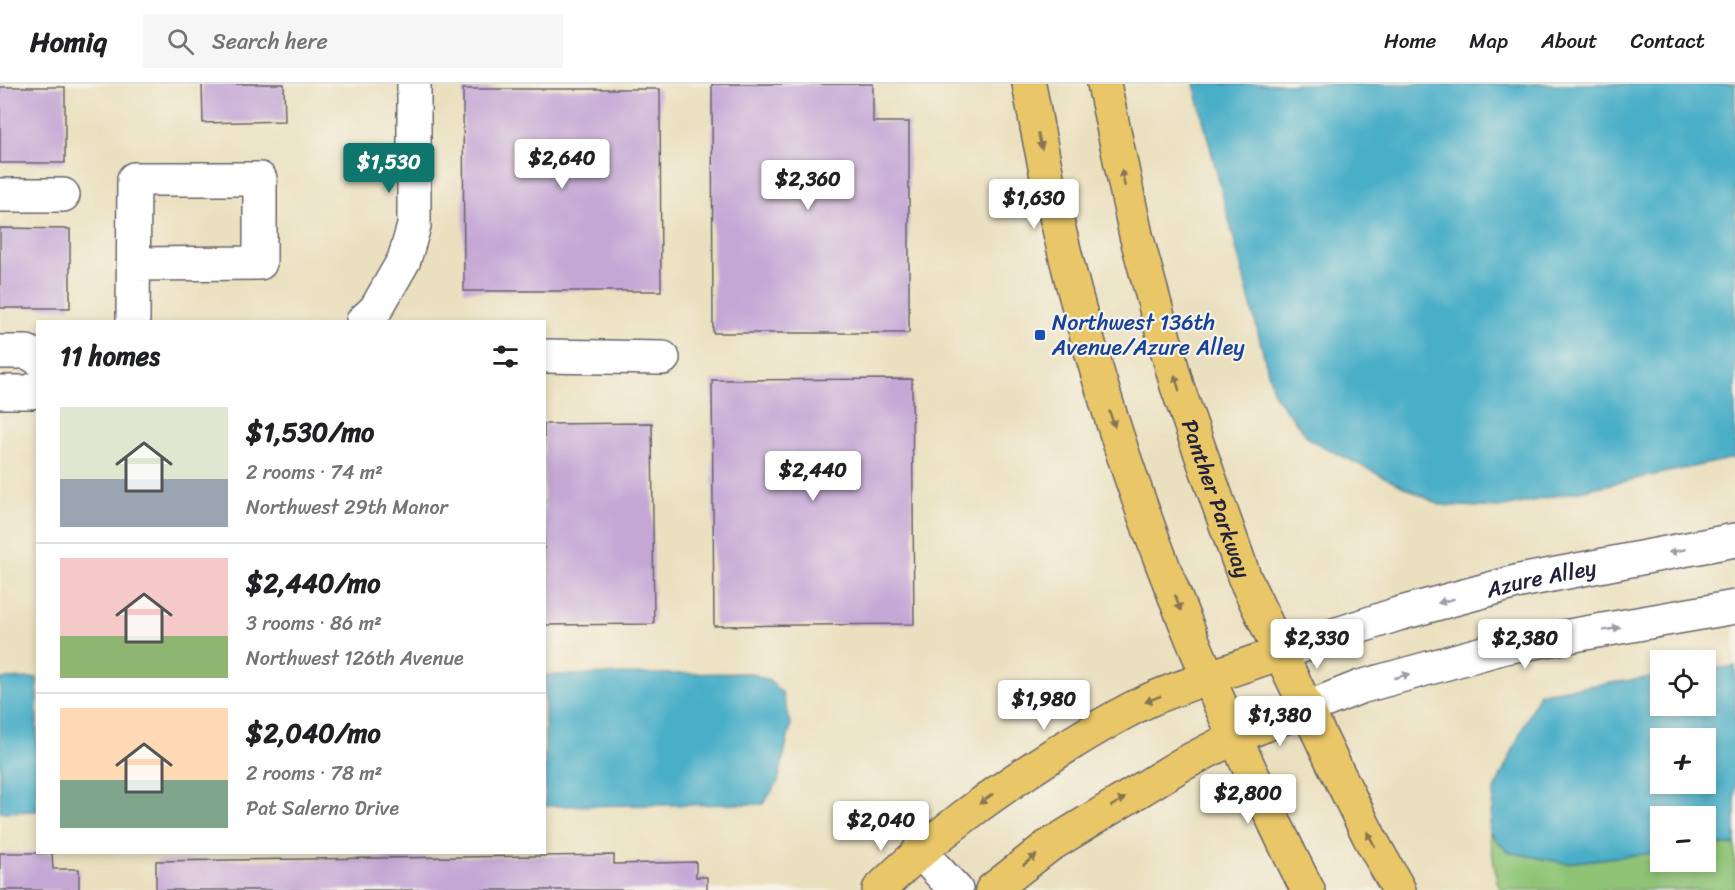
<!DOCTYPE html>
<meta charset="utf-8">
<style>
:root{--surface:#fff;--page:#f6f6f6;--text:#202124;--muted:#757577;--line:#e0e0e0;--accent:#0f766e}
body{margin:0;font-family:Sriracha,sans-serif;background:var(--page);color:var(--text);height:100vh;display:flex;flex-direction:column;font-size:22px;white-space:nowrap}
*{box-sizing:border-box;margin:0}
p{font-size:20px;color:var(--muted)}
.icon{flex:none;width:33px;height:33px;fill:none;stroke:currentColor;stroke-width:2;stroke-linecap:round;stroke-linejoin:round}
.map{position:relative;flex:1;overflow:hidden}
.drawer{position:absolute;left:36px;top:236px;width:510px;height:534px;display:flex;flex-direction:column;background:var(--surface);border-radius:0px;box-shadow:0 3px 9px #0003}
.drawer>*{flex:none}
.buttons{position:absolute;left:1650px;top:566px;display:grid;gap:12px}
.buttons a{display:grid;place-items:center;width:66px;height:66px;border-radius:0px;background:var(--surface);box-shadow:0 3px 9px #0003;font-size:30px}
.price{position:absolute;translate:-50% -51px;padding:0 14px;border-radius:6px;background:#fff;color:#222;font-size:20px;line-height:39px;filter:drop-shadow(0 2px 3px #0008)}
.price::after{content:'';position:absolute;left:50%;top:36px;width:18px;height:14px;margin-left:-9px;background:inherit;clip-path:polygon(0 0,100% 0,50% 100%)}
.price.current{background:var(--accent);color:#fff}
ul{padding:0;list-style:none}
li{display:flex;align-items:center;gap:18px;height:150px;padding:0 24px}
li+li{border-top:2px solid var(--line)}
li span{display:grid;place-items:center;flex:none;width:168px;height:120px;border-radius:0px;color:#555}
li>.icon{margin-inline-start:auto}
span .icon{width:72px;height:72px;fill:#fffc;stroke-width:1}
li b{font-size:26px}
h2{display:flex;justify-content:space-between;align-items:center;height:72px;padding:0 24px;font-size:26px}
header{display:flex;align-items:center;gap:36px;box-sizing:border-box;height:84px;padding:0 30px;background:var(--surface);border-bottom:2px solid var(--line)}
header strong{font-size:28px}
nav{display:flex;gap:33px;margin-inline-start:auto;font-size:21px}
.search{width:420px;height:54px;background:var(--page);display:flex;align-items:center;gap:15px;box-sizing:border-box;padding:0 21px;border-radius:0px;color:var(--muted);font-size:22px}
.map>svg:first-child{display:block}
</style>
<header>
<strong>Homiq</strong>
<div class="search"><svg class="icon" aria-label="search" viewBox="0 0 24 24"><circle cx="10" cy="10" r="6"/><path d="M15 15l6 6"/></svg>Search here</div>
<nav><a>Home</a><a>Map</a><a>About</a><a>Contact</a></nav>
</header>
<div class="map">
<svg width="1735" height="806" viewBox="0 0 1735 806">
<rect width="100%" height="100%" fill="#f7f3e8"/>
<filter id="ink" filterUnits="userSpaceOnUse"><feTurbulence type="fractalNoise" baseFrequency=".0167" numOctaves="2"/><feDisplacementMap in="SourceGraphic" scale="12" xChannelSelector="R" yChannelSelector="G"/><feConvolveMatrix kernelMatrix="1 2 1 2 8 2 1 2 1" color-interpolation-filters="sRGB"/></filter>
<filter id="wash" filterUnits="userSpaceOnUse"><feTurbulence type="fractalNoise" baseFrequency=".008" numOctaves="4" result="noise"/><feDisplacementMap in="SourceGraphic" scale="24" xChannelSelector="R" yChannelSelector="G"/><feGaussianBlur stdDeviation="1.35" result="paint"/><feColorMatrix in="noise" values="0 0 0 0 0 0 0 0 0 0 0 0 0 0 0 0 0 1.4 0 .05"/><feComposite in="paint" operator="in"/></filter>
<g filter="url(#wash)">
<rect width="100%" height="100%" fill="#eae0bf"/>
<polygon fill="#8fc477" stroke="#587359" stroke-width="1.5" points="1489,748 1508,768 1566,779 1660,768 1660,777 1706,777 1706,763 1735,760 1735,806 1501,806 1497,797"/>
<g fill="#48aec7" stroke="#356881" stroke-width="1.5" fill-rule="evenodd">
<polygon points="1194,0 1735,0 1735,374 1499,424 1440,421 1310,356 1274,311"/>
<path d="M1735,582V760L1706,763V732H1660V768L1566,779L1508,768L1489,748L1494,707L1539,609L1660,592V621H1706V586ZM1660,654H1706V699H1660Z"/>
<polygon points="751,589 769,597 782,609 791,640 778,698 763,720 545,722 545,591"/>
<polygon points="37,594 37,727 0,728 0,595"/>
</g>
<g id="blocks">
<g fill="#c4a7d5">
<polygon points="202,0 284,0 285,37 203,39"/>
<polygon points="712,0 873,0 873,38 909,38 909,249 713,249"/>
<rect x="0" y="3" width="65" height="76"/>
<polygon points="463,5 660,5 661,207 464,207"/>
<polygon points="0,144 70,145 70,224 0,224"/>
<polygon points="912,295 914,540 714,542 712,296"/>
<polygon points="652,339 654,540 544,541 544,340"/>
<polygon points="0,769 52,769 53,785 79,785 79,806 0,806"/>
<polygon points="614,771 614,780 696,778 696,793 707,793 707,806 156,806 156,777"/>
</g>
</g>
</g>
<g filter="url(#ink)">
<use href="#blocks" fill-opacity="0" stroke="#686469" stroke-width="1.5"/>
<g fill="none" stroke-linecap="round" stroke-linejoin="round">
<g stroke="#686469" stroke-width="36">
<g id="minor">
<polyline points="0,111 63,111"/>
<polyline points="133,237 134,95 260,95 260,179 133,180"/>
<polyline points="363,237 376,225 404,176 414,142 414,0"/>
<polyline points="0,268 27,268 38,274"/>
<polyline points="544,272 663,274"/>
<polyline points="0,308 31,308 38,303"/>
<path id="s1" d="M1280,569L1398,530L1520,497L1735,456"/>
<polyline points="1307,624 1360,603 1505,563 1735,523"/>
<polyline points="919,767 956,806"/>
</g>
</g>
<g stroke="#686469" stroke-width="36">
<g id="major">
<path d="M1029,0C1071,239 1149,473 1253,692C1271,730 1288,769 1308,806"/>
<path id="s2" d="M1104,0L1136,151L1177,302L1245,495L1331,675L1370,754L1399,806"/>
<path d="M879,806C932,753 992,710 1056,669C1085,651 1115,632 1147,617C1190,598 1236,585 1280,569"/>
<polyline points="992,806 1047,763 1181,681 1235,653 1307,624"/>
</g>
</g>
<use href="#minor" stroke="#fff" stroke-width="33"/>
<use href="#major" stroke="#e9c769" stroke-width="33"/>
</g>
<defs><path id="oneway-solid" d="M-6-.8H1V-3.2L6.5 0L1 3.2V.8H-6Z" transform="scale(1.5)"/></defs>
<g fill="#867452">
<use href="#oneway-solid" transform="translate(1040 57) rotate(77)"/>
<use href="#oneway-solid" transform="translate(1123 94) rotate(-102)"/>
<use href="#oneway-solid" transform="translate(1177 299) rotate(-107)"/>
<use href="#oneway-solid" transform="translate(1112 335) rotate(71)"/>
<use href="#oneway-solid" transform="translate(1178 519) rotate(69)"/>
<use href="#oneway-solid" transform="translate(1153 615) rotate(158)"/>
<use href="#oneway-solid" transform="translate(986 715) rotate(144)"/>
<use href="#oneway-solid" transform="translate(1118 718) rotate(-31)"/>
<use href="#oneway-solid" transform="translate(1371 755) rotate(-118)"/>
<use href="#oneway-solid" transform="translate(1030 776) rotate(-38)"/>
</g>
<g fill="#9c9ca7">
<use href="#oneway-solid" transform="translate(1677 467) rotate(169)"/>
<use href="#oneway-solid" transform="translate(1446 517) rotate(165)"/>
<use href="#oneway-solid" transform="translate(1612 545) rotate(-10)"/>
<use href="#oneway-solid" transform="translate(1402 592) rotate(-15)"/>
</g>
</g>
<rect fill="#1a4fb4" stroke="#f7f3e8" stroke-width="2" x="1034" y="245" width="12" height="12" rx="3"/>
<g text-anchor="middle" stroke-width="4.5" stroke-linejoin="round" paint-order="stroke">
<g font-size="22" fill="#164399" stroke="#f7f3e8" text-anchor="start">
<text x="1052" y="246">Northwest 136th<tspan x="1052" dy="25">Avenue/Azure Alley</tspan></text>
</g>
<g font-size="22" fill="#22223b" stroke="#f7f3e8">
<text dy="8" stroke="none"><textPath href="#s2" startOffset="430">Panther Parkway</textPath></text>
<text dy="8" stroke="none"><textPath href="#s1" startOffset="272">Azure Alley</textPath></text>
</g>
</g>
</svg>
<div class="buttons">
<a><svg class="icon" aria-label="locate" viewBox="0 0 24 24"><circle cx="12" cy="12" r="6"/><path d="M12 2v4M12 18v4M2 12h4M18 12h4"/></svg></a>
<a>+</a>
<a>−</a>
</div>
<b class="price" style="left:562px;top:106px">$2,640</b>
<b class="price current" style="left:389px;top:110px">$1,530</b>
<b class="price" style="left:808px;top:127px">$2,360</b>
<b class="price" style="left:1034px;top:146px">$1,630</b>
<b class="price" style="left:813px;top:418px">$2,440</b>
<b class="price" style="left:1317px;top:586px">$2,330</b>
<b class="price" style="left:1525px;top:586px">$2,380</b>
<b class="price" style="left:1044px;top:647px">$1,980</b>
<b class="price" style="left:1280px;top:663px">$1,380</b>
<b class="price" style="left:1248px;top:741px">$2,800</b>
<b class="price" style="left:881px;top:768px">$2,040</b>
<section class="drawer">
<h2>11 homes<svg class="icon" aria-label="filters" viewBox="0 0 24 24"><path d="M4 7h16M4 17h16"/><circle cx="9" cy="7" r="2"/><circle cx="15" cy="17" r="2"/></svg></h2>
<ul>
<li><span style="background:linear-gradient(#dfe7d0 60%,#9aa5b1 0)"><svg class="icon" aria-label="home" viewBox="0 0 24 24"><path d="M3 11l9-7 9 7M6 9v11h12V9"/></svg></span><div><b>$1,530/mo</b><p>2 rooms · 74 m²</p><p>Northwest 29th Manor</p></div></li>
<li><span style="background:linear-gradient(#f6c9c9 65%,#8fb573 0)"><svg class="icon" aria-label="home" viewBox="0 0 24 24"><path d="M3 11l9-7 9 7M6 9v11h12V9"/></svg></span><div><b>$2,440/mo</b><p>3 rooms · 86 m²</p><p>Northwest 126th Avenue</p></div></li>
<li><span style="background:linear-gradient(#ffd9b3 60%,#7fa58c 0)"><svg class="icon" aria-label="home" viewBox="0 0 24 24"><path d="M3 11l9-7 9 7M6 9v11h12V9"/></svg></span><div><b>$2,040/mo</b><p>2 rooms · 78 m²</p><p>Pat Salerno Drive</p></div></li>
</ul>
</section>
</div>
